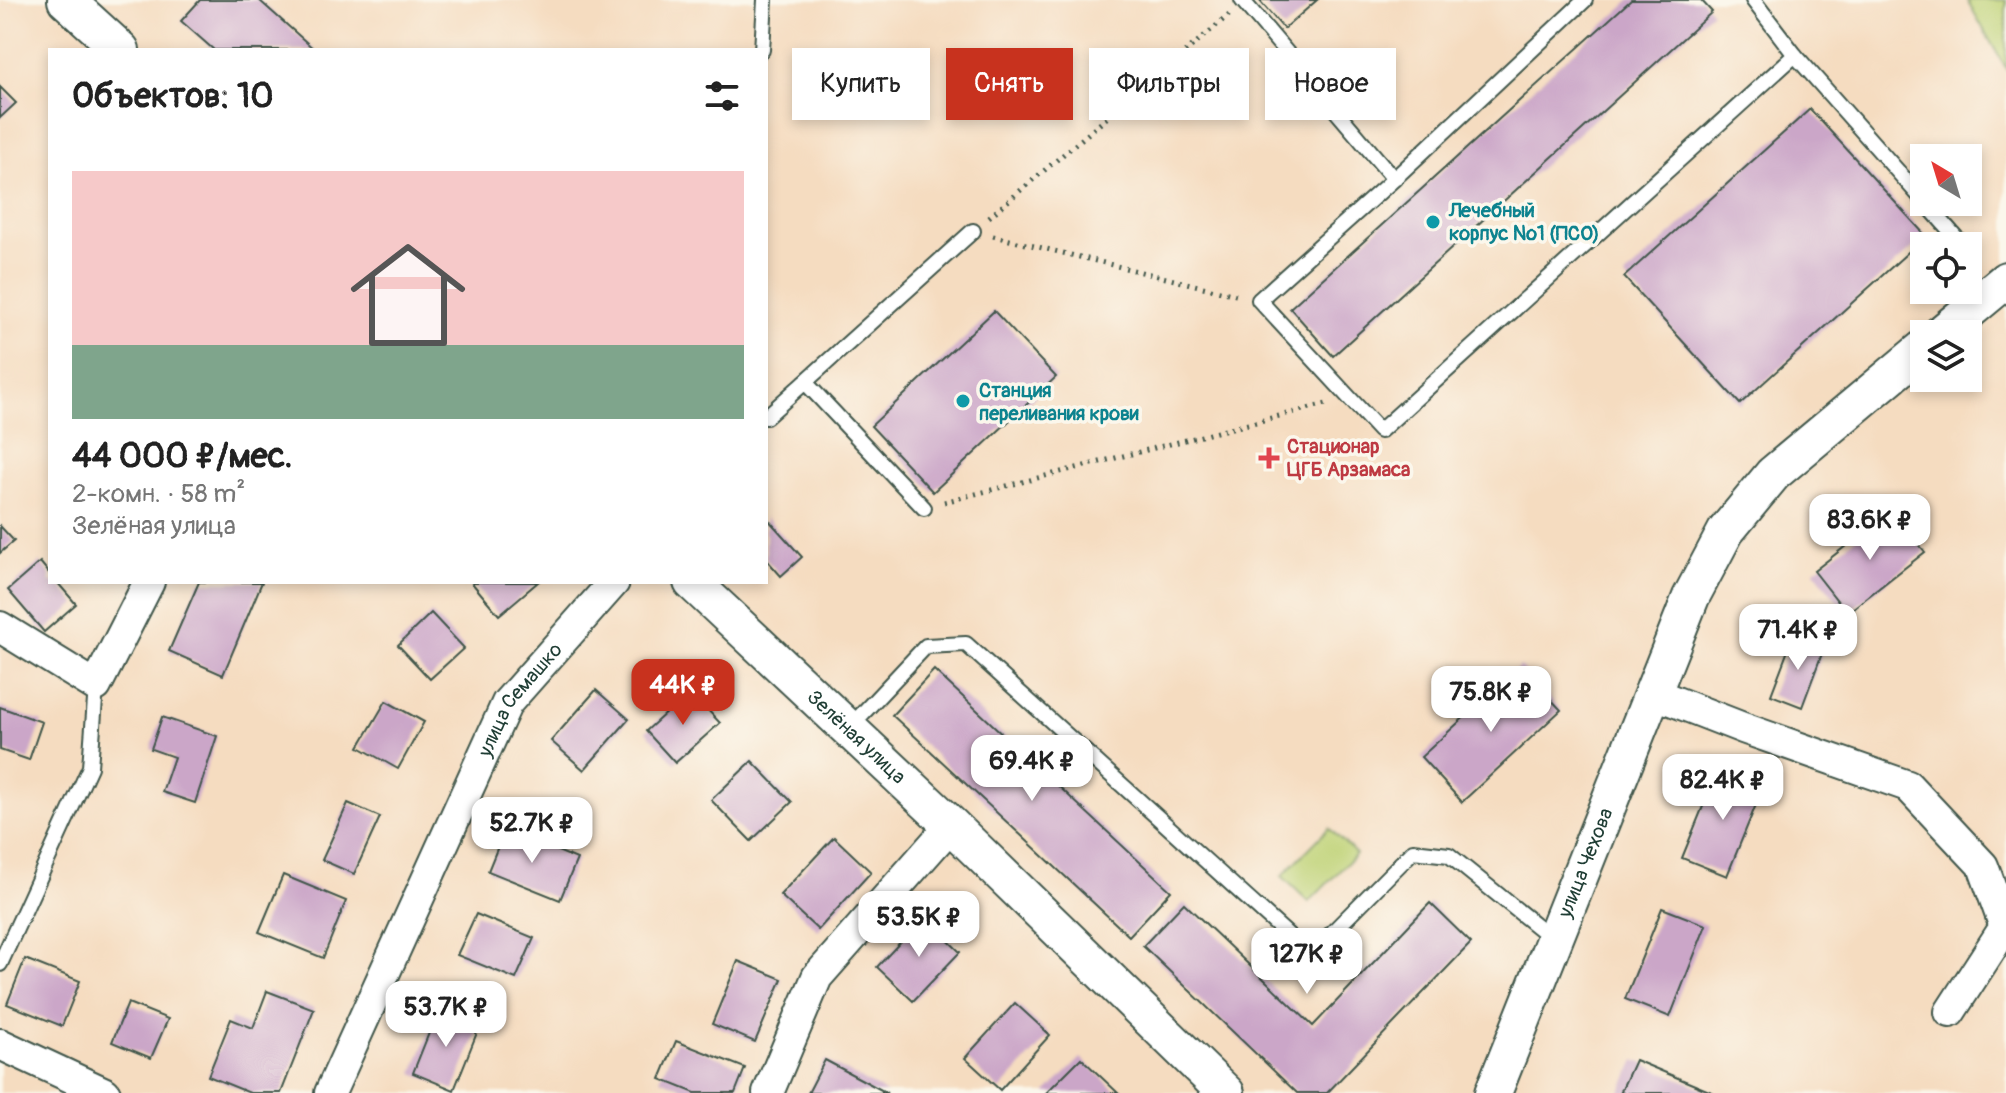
<!DOCTYPE html>
<html lang="ru">
<meta charset="utf-8">
<style>
:root{--surface:#fff;--page:#f2f2f2;--text:#222;--muted:#767676;--accent:#c8321e}
body{margin:0;font-family:Pangolin,sans-serif;background:var(--page);color:var(--text);height:100vh;display:flex;flex-direction:column;font-size:30px;white-space:nowrap}
*{box-sizing:border-box;margin:0}
p{font-size:26px;color:var(--muted)}
.icon{flex:none;width:44px;height:44px;fill:none;stroke:currentColor;stroke-width:2;stroke-linecap:round;stroke-linejoin:round}
.map{position:relative;flex:1;overflow:hidden}
.side{position:absolute;left:48px;top:48px;width:720px;height:536px;display:flex;flex-direction:column;background:var(--surface);border-radius:0px;box-shadow:0 4px 12px #0003}
.side>*{flex:none}
.guide{position:absolute;left:792px;top:48px;width:760px;height:72px;display:flex;gap:16px}
.needle{width:52px;rotate:322deg}
.controls{position:absolute;left:1910px;top:144px;display:grid;gap:16px}
.controls a{display:grid;place-items:center;width:72px;height:72px;border-radius:0px;background:var(--surface);box-shadow:0 4px 12px #0003;font-size:40px}
.price{position:absolute;translate:-50% -68px;padding:0 18px;border-radius:16px;background:#fff;color:#222;font-size:26px;line-height:52px;filter:drop-shadow(0 2px 4px #0008)}
.price::after{content:'';position:absolute;left:50%;top:48px;width:24px;height:18px;margin-left:-12px;background:inherit;clip-path:polygon(0 0,100% 0,50% 100%)}
.price.active{background:var(--accent);color:#fff}
ul{padding:0;list-style:none}
li{display:grid;align-content:center;gap:16px;height:424px;padding:0 24px}
li span{display:grid;place-items:center;height:248px;border-radius:0px;color:#555}
li>.icon{margin-inline-start:auto}
span .icon{width:144px;height:144px;fill:#fffc;stroke-width:1}
li b{font-size:34px}
h2{display:flex;justify-content:space-between;align-items:center;height:96px;padding:0 24px;font-size:34px}
.pill{padding:0 28px;border-radius:0px;background:var(--surface);box-shadow:0 4px 12px #0003;font-size:28px;line-height:72px}
.pill.active{background:var(--accent);color:#fff}
.map>svg:first-child{display:block}
</style>
<div class="map">
<svg width="2006" height="1093" viewBox="0 0 2006 1093">
<rect width="100%" height="100%" fill="#fbf7ec"/>
<filter id="ink" filterUnits="userSpaceOnUse"><feTurbulence type="fractalNoise" baseFrequency=".0125" numOctaves="2"/><feDisplacementMap in="SourceGraphic" scale="16" xChannelSelector="R" yChannelSelector="G"/><feConvolveMatrix kernelMatrix="1 2 1 2 8 2 1 2 1" color-interpolation-filters="sRGB"/></filter>
<filter id="wash" filterUnits="userSpaceOnUse"><feTurbulence type="fractalNoise" baseFrequency=".006" numOctaves="4" result="noise"/><feDisplacementMap in="SourceGraphic" scale="32" xChannelSelector="R" yChannelSelector="G"/><feGaussianBlur stdDeviation="1.8" result="paint"/><feColorMatrix in="noise" values="0 0 0 0 0 0 0 0 0 0 0 0 0 0 0 0 0 1.4 0 .05"/><feComposite in="paint" operator="in"/></filter>
<g filter="url(#wash)">
<rect width="100%" height="100%" fill="#f5dcc0"/>
<g fill="#bed275" stroke="#6e8854" stroke-width="2">
<polygon points="1967,0 2006,0 2006,69"/>
<polygon points="1329,828 1356,854 1309,902 1282,876"/>
</g>
<g id="blocks">
<g fill="#cba6c8">
<polygon points="200,0 259,0 315,50 214,50 181,21"/>
<polygon points="1259,0 1317,0 1284,29"/>
<polygon points="1631,0 1701,0 1712,12 1333,356 1290,308"/>
<polygon points="0,87 16,103 0,118"/>
<polygon points="1810,109 1926,236 1740,404 1624,277"/>
<polygon points="994,311 1056,377 933,492 871,426"/>
<polygon points="1892,510 1925,552 1847,613 1814,571"/>
<polygon points="766,517 802,557 781,576 766,559"/>
<polygon points="0,526 14,541 0,553"/>
<polygon points="40,562 50,574 50,582 57,582 76,604 44,632 8,590"/>
<polygon points="199,582 262,582 223,675 169,651"/>
<polygon points="474,582 538,582 499,615 472,583"/>
<polygon points="431,613 464,648 430,679 398,645"/>
<polygon points="1793,637 1824,648 1802,707 1771,695"/>
<polygon points="1520,666 1561,710 1462,802 1421,757"/>
<polygon points="934,670 1171,891 1129,936 892,715"/>
<polygon points="596,690 629,719 584,770 551,741"/>
<polygon points="690,691 720,723 675,763 646,731"/>
<polygon points="386,701 424,722 398,769 359,747"/>
<polygon points="0,707 42,722 29,760 0,750"/>
<polygon points="162,717 217,736 195,803 162,792 174,757 151,749"/>
<polygon points="752,761 792,802 751,841 711,800"/>
<polygon points="1719,767 1764,785 1727,876 1682,858"/>
<polygon points="348,803 380,817 354,874 322,860"/>
<polygon points="505,829 577,859 560,900 488,871"/>
<polygon points="834,837 871,872 818,930 780,895"/>
<polygon points="283,875 346,901 323,958 259,932"/>
<polygon points="1184,903 1313,1026 1430,903 1471,943 1327,1093 1297,1093 1143,946"/>
<polygon points="1662,908 1706,925 1670,1017 1625,999"/>
<polygon points="476,914 534,938 516,979 457,955"/>
<polygon points="924,917 960,952 913,1001 877,967"/>
<polygon points="25,959 80,981 62,1026 7,1004"/>
<polygon points="738,961 782,979 755,1042 712,1024"/>
<polygon points="267,991 314,1009 281,1093 250,1093 208,1076 231,1019 253,1028"/>
<polygon points="128,1003 168,1019 151,1058 112,1042"/>
<polygon points="1015,1003 1050,1035 1000,1090 965,1058"/>
<polygon points="439,1008 480,1025 454,1090 413,1073"/>
<polygon points="676,1041 745,1068 735,1093 695,1093 660,1079"/>
<polygon points="1081,1058 1118,1093 1046,1093"/>
<polygon points="825,1060 887,1093 808,1093"/>
<polygon points="1635,1060 1714,1093 1620,1093"/>
</g>
</g>
</g>
<g filter="url(#ink)">
<use href="#blocks" fill-opacity="0" stroke="#3f5549" stroke-width="2"/>
<g fill="none" stroke-linecap="round" stroke-linejoin="round">
<g stroke="#3f5549" stroke-width="18">
<g id="service">
<polyline points="1242,0 1394,179"/>
<polyline points="1585,0 1394,179 1259,300 1380,431 1795,55"/>
<polyline points="1753,0 1795,55 1924,201"/>
<polyline points="762,50 765,0"/>
<polyline points="1925,202 1960,242"/>
<polyline points="805,382 924,508"/>
<polyline points="766,417 973,231"/>
<polyline points="848,729 926,646 966,644 1310,955 1413,851 1449,855 1554,940"/>
<polyline points="0,964 90,767 96,686"/>
</g>
</g>
<g stroke="#3f5549" stroke-width="34">
<g id="minor">
<polyline points="0,627 96,686 149,582"/>
<polyline points="1653,693 1743,728 1908,786 1983,866 2005,927 1950,1012"/>
<polyline points="0,1044 105,1093"/>
<path id="s1" d="M330,1093L507,703L614,582"/>
<polyline points="768,1093 817,977 951,825"/>
</g>
</g>
<g stroke="#3f5549" stroke-width="40">
<g id="tertiary">
<polyline points="66,0 121,50"/>
<polyline points="1941,334 2006,280"/>
<path id="s2" d="M692,582L951,825L1226,1093"/>
<path id="s3" d="M1493,1093L1691,597L1726,531L1773,474L1924,348"/>
</g>
</g>
<g stroke="#3f5549" stroke-width="5" stroke-dasharray="2 6" stroke-linecap="butt">
<polyline points="989,217 1229,15"/>
<polyline points="993,236 1240,296"/>
<polyline points="944,502 1326,404"/>
</g>
<use href="#service" stroke="#fff" stroke-width="14"/>
<use href="#minor" stroke="#fff" stroke-width="30"/>
<use href="#tertiary" stroke="#fff" stroke-width="36"/>
</g>
</g>
<g fill="#0f9aa8" stroke="#fbf7ec" stroke-width="3">
<circle cx="1433" cy="222" r="8"/>
<circle cx="963" cy="401" r="8"/>
</g>
<path fill="#e0444e" stroke="#fbf7ec" stroke-width="3" d="M1265 446h8v8h8v8h-8v8h-8v-8h-8v-8h8z"/>
<g text-anchor="middle" stroke-width="7" stroke-linejoin="round" paint-order="stroke">
<g font-size="20" font-weight="bold" fill="#0d838f" stroke="#fbf7ec" text-anchor="start">
<text x="1449" y="217">Лечебный<tspan x="1449" dy="23">корпус №1 (ПСО)</tspan></text>
<text x="979" y="397">Станция<tspan x="979" dy="23">переливания крови</tspan></text>
</g>
<g font-size="20" font-weight="bold" fill="#be3a42" stroke="#fbf7ec" text-anchor="start">
<text x="1287" y="453">Стационар<tspan x="1287" dy="23">ЦГБ Арзамаса</tspan></text>
</g>
<g font-size="20" fill="#1f3d34" stroke="#fbf7ec">
<text dy="7" stroke="none"><textPath href="#s1" startOffset="438">улица Семашко</textPath></text>
<text dy="7" stroke="none"><textPath href="#s2" startOffset="226">Зелёная улица</textPath></text>
<text dy="7" stroke="none"><textPath href="#s3" startOffset="248">улица Чехова</textPath></text>
</g>
</g>
</svg>
<div class="controls">
<a><svg class="needle" viewBox="-14 -14 28 28"><path d="M0-13l5 13h-10z" fill="#e53935"/><path d="M0 13l5-13h-10z" fill="#767676"/></svg></a>
<a><svg class="icon" aria-label="locate" viewBox="0 0 24 24"><circle cx="12" cy="12" r="6"/><path d="M12 2v4M12 18v4M2 12h4M18 12h4"/></svg></a>
<a><svg class="icon" aria-label="layers" viewBox="0 0 24 24"><path d="M12 4l9 5-9 5-9-5zM3 14l9 5 9-5"/></svg></a>
</div>
<b class="price" style="left:1870px;top:562px">83.6K ₽</b>
<b class="price" style="left:1798px;top:672px">71.4K ₽</b>
<b class="price active" style="left:683px;top:727px">44K ₽</b>
<b class="price" style="left:1491px;top:734px">75.8K ₽</b>
<b class="price" style="left:1032px;top:803px">69.4K ₽</b>
<b class="price" style="left:1723px;top:822px">82.4K ₽</b>
<b class="price" style="left:532px;top:865px">52.7K ₽</b>
<b class="price" style="left:919px;top:959px">53.5K ₽</b>
<b class="price" style="left:1307px;top:996px">127K ₽</b>
<b class="price" style="left:446px;top:1049px">53.7K ₽</b>
<div class="guide">
<a class="pill">Купить</a>
<a class="pill active">Снять</a>
<a class="pill">Фильтры</a>
<a class="pill">Новое</a>
</div>
<section class="side">
<h2>Объектов: 10<svg class="icon" aria-label="filters" viewBox="0 0 24 24"><path d="M4 7h16M4 17h16"/><circle cx="9" cy="7" r="2"/><circle cx="15" cy="17" r="2"/></svg></h2>
<ul>
<li><span style="background:linear-gradient(#f6c9c9 70%,#7fa58c 0)"><svg class="icon" aria-label="home" viewBox="0 0 24 24"><path d="M3 11l9-7 9 7M6 9v11h12V9"/></svg></span><div><b>44 000 ₽/мес.</b><p>2-комн. · 58 m²</p><p>Зелёная улица</p></div></li>
</ul>
</section>
</div>
